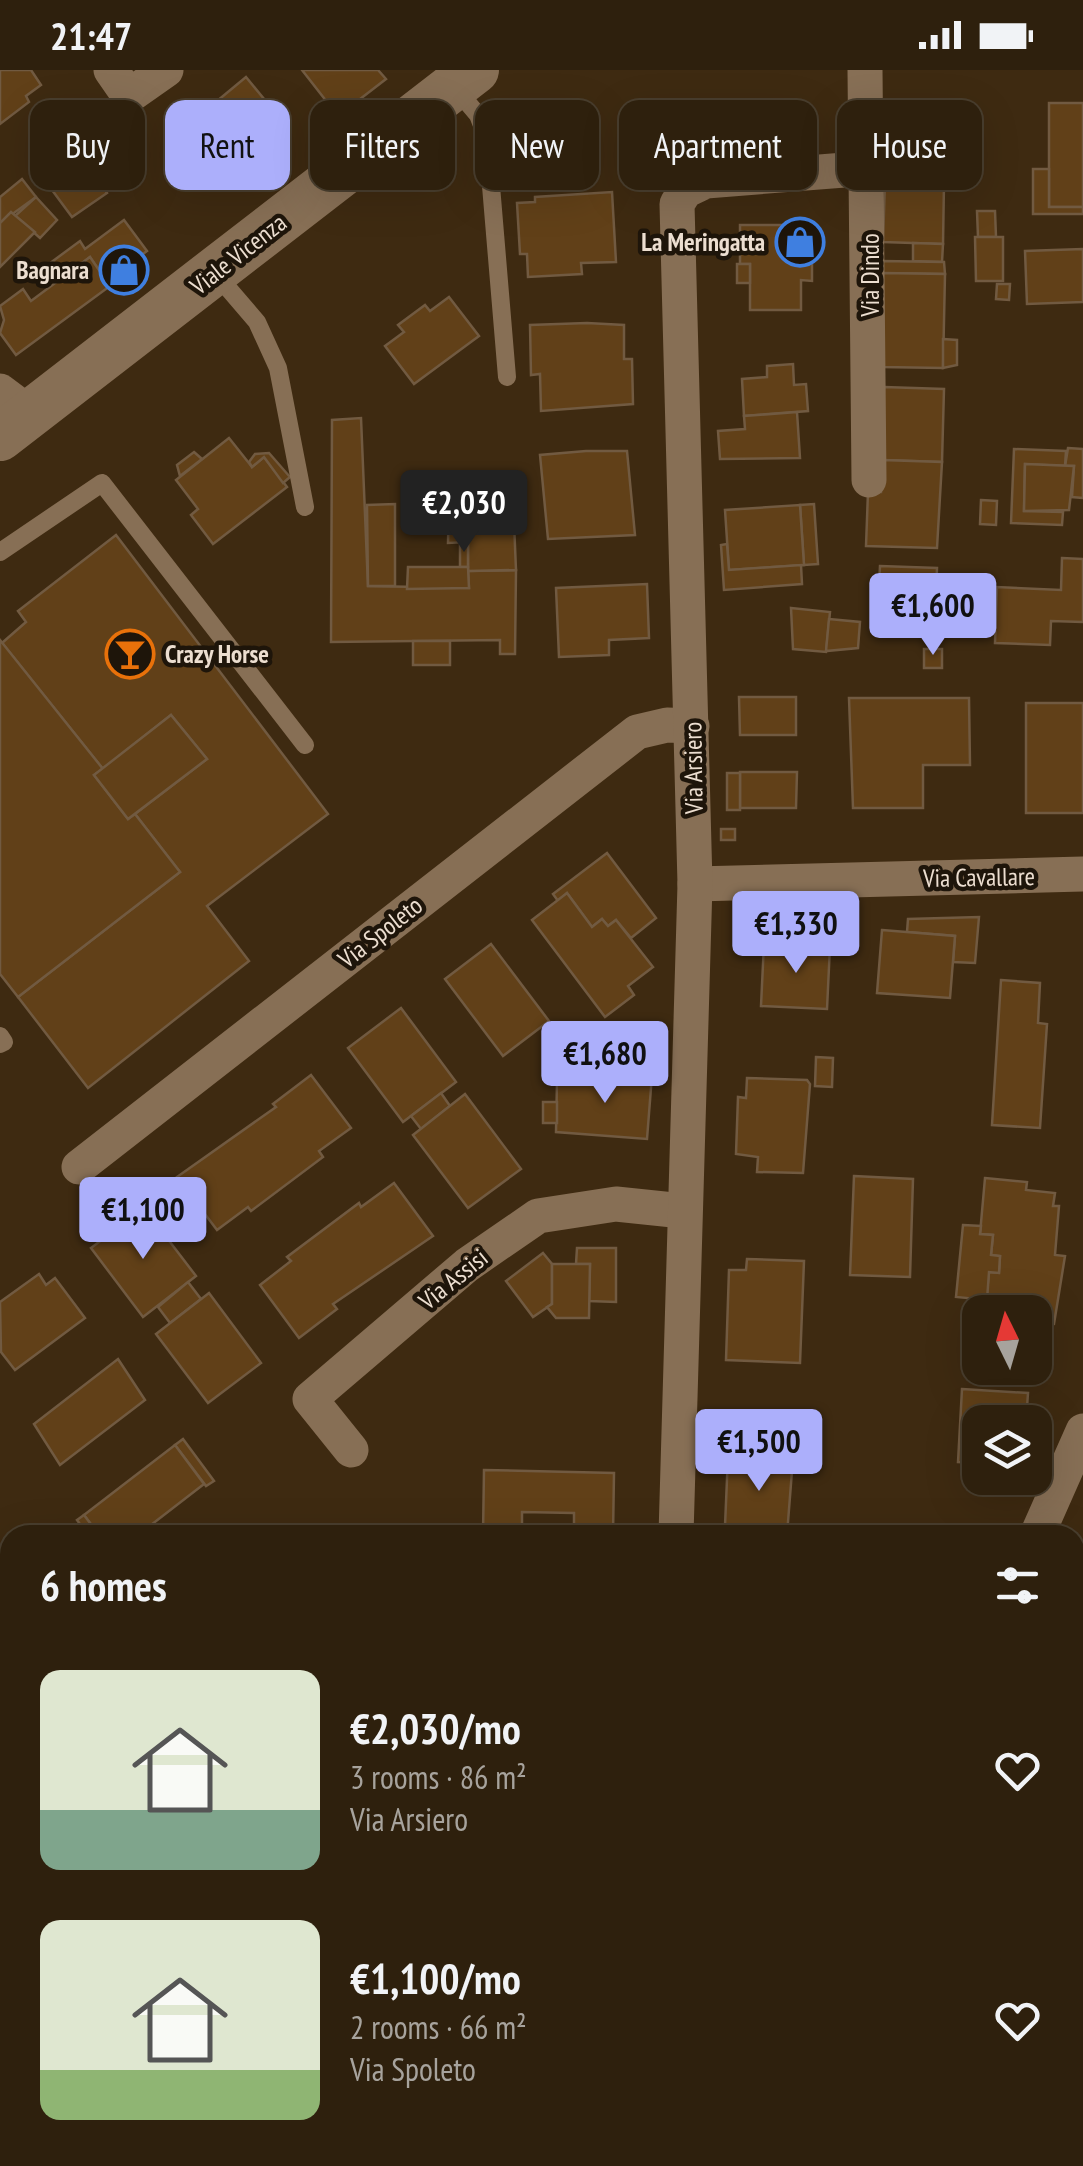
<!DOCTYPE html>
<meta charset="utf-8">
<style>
:root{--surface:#2e200d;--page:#3a2d1b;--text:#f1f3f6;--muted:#a7a39d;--line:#493e2e;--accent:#acaffb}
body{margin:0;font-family:"PT Sans Narrow",sans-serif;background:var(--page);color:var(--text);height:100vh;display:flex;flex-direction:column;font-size:38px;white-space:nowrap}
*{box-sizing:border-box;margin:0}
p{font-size:32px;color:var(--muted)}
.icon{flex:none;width:55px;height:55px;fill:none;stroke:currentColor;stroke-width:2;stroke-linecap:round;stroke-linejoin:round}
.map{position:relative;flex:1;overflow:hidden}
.panel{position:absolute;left:0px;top:1455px;width:1085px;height:642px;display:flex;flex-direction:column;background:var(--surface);border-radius:30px 30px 0 0;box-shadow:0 10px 40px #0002,0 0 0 2px var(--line)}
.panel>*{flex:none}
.top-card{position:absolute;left:30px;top:30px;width:1025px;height:90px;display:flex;gap:20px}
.needle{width:65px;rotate:355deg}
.controls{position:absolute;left:962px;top:1225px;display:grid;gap:20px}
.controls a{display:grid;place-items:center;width:90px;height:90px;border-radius:20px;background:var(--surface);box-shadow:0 10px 40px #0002,0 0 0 2px var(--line);font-size:50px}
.price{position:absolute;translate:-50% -85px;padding:0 22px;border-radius:10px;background:var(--accent);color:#111;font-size:32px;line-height:65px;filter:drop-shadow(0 2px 5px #0008)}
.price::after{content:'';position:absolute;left:50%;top:60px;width:30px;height:22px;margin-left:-15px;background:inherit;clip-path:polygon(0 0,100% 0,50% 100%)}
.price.on{background:#222;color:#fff}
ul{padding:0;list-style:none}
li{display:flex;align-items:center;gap:30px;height:250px;padding:0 40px}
li span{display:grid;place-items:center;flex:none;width:280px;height:200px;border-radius:20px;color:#555}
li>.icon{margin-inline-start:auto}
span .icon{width:120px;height:120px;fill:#fffc;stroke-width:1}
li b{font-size:42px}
h2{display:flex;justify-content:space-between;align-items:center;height:120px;padding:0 40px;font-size:42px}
.chip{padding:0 35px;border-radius:20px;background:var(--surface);box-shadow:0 10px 40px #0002,0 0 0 2px var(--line);font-size:35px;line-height:90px}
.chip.on{background:var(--accent);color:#111}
.status{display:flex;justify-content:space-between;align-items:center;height:70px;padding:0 50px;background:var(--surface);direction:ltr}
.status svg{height:28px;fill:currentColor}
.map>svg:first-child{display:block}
</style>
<div class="status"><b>21:47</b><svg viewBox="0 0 49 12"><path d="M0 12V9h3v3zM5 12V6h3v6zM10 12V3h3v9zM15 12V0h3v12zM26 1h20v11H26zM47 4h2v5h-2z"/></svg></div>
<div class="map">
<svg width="1083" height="2096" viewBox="0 0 1083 2096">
<rect width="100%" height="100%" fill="#3e2a11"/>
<g fill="#614018" stroke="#715a41" stroke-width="2.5">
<polygon points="0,0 31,0 41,15 26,26 29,32 0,54"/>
<polygon points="302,0 378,0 386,9 338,46"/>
<polygon points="246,7 283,52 236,90 199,46"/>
<polygon points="887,31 944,31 945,88 888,89"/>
<rect x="1049" y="33" width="34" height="104"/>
<polygon points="87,58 102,78 110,75 124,96 100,113 107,123 72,147 35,97"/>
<polygon points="1033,99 1049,99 1049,137 1083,137 1083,144 1033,144"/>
<polygon points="22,109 36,127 0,153 0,127"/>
<polygon points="885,112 944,113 943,174 883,172"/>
<polygon points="612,122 616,192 581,193 582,204 528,207 527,184 520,184 517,133 535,132 535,127"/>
<polygon points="36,127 57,150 40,168 15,146"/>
<polygon points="977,141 995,141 996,167 978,167"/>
<polygon points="11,142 35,162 0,197 0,153"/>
<polygon points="124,150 147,181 106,211 90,187 49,218 38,202 80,171 85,179"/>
<polygon points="740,155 796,155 796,178 812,178 812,211 801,210 801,240 750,240 750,194 740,194"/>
<polygon points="975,167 1003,167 1003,211 976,211"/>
<polygon points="913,173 943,174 942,192 913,191"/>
<polygon points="1083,179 1083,232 1027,234 1025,181"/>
<polygon points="90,187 110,216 16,285 0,263 4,250 0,236 23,219 31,231"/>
<polygon points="882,191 944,192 945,204 882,203"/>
<rect x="737" y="194" width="13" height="19"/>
<polygon points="882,203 945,204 943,298 881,297"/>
<polygon points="997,214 1010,214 1009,230 996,229"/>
<polygon points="449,227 479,266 414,314 385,276 404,262 398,255 425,235 430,241"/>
<polygon points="587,253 624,255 624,289 632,289 633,334 541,341 540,304 531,305 530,255"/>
<polygon points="943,269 957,270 957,295 943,298"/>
<polygon points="793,294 794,315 806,314 808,341 744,346 742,309 767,307 767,296"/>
<polygon points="884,317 944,319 942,392 882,390"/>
<polygon points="797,342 800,388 720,389 718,361 745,359 744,346"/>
<polygon points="361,348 368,516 469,518 468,501 516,500 515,584 500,584 500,570 331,572 332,350"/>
<polygon points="229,368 252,397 264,387 287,417 213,474 191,445 198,439 176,410"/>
<polygon points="1068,378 1083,379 1083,428 1072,427 1074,396 1065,396"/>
<polygon points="1014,379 1066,381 1065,396 1025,394 1024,441 1063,442 1062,455 1011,453"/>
<polygon points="586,381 627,381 635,465 548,469 540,385"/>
<polygon points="194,382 202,389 180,406 177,395"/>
<polygon points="269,383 290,407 283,413 264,387 252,397 249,392 255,384"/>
<polygon points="882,390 942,392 937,478 866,476 868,422 881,422"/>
<polygon points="1025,394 1074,396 1069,440 1024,441"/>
<polygon points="513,429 516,500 468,501 468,472 448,473 449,431"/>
<polygon points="981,430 997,431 996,455 980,454"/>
<polygon points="395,434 395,516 368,516 367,435"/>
<polygon points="814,434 818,494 804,495 800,435"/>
<polygon points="800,435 804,495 729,500 725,440"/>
<polygon points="116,465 328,744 207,836 249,891 88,1018 18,927 180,802 135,744 207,689 171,645 103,699 2,573 26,552 18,541"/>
<polygon points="468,472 468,497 460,497 460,473"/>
<polygon points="727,474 729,500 801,495 802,514 724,520 721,475"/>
<polygon points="1062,488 1083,489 1083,552 1051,551 1050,575 995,573 997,517 1061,520"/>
<polygon points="880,496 937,498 935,555 877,553"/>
<polygon points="408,497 468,497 469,518 407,519"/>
<polygon points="647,514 649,568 609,570 609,585 559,587 556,518"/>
<polygon points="791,538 830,542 826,582 793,579"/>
<polygon points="829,549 860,552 858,578 826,581"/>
<polygon points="0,570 103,699 94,705 128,749 135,744 180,802 18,927 0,904"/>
<rect x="413" y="571" width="37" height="24"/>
<rect x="924" y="579" width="18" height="19"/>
<polygon points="739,627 796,627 796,665 740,665"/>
<polygon points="849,628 969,628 970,695 923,695 923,738 853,738"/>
<rect x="1026" y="633" width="57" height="110"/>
<polygon points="171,645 207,689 128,749 94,705"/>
<polygon points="740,702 797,702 796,738 740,738"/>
<rect x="727" y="703" width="13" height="37"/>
<rect x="721" y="759" width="14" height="11"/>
<polygon points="607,783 656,848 631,868 616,850 608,856 602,849 592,857 567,823 558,831 553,824"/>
<polygon points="567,823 592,857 602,849 608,856 616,850 653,897 628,916 634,925 605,947 532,850"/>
<polygon points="979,847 975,893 953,892 955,866 907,862 908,849"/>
<polygon points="882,860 955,866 950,928 877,923"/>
<polygon points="764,873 830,876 827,939 761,936"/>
<polygon points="491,874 549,951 503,986 445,909"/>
<polygon points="1001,910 1040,913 1038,953 1047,954 1040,1058 992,1055"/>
<polygon points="401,938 456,1012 403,1052 348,978"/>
<polygon points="816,987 833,988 832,1017 815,1016"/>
<polygon points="591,1004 652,1005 647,1069 556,1062 557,1011 591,1011"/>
<polygon points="311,1005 351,1058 319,1081 323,1087 251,1141 248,1137 217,1160 177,1107 276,1037 273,1034"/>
<polygon points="747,1008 807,1010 810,1014 803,1103 757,1102 758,1087 736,1084 738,1027 746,1028"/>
<polygon points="441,1023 450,1036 421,1059 411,1046"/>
<polygon points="465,1024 521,1099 468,1138 413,1065"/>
<rect x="543" y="1032" width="14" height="21"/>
<polygon points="854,1106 913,1109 910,1207 850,1205"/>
<polygon points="985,1108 1027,1112 1026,1120 1055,1123 1053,1136 1059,1136 1055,1185 1065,1186 1054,1254 1035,1252 1035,1242 985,1242 989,1202 999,1203 1000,1186 991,1185 993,1165 980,1164"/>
<polygon points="394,1113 433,1166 333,1234 337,1239 299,1268 260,1215 291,1191 287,1187 359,1133 361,1137"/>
<polygon points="144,1138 196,1206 143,1247 91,1178"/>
<polygon points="963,1155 981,1156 980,1164 993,1165 991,1185 1000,1186 999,1203 989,1202 987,1230 956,1227"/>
<polygon points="577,1178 616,1178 616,1232 589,1231 590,1194 576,1194"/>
<polygon points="543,1183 552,1194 552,1234 533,1247 506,1211"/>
<polygon points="747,1189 804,1191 800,1293 726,1290 729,1200 746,1200"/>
<polygon points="552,1194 590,1194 589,1248 556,1248 547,1237 552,1234"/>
<polygon points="39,1204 46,1215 55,1208 85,1248 15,1300 1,1282 0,1232"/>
<polygon points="188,1212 201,1229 170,1253 158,1237"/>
<polygon points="209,1223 261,1293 208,1333 156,1264"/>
<polygon points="118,1289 145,1330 60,1395 34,1354"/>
<polygon points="962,1319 1028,1323 1026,1352 980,1352 979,1393 958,1392"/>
<polygon points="183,1369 214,1411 206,1416 175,1375"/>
<polygon points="175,1375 204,1414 138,1465 99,1465 84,1445"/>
<polygon points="728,1386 793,1388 787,1465 749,1465 749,1457 725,1456"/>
<polygon points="484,1400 614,1403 613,1465 574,1465 574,1443 522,1442 522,1465 483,1465"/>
<polygon points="84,1445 99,1465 88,1465 77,1450"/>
<polygon points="849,1457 932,1461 932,1465 849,1465"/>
<polygon points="8,1850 10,1874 0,1875 0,1851"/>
<polygon points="1075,2063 1083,2064 1083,2096 1061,2096 1062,2088 1075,2088"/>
<polygon points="418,2088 511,2088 513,2096 419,2096"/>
<polygon points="548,2088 607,2088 608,2096 549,2096"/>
<polygon points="1008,2088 1062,2088 1061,2096 1007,2096"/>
</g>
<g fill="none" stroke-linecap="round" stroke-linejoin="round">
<g stroke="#876f55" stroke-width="18">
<polyline points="456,19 478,45 487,68 507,307"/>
<polyline points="215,203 257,252 278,298 305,437"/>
<polyline points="0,482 102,413 305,675"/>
<polyline points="0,966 4,972 0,974"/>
</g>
<g stroke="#876f55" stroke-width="35">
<polyline points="111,0 129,26 166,0"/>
<polyline points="865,0 869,410"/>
<polyline points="0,321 32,345"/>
<polyline points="695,814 1083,804"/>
<polyline points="79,1097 637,662 667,655 692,656"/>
<polyline points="351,1380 310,1329 467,1195 538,1146 616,1134 683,1141"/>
<polyline points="676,1465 695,814 677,134 685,121 706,111 870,98"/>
<polyline points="1037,1465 1083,1361"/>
<polyline points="1075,2003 1083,2006"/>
<polyline points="353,2088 354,2096"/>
<polyline points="746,2096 751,2088"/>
</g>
<g stroke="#876f55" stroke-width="48">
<polyline points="0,367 475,0"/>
<polyline points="0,1602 10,1622"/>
<polyline points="236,2088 240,2096"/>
</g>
</g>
<defs>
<g id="shop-ring" transform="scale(2.5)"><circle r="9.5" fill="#1e150a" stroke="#3f7fe0" stroke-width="1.5"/><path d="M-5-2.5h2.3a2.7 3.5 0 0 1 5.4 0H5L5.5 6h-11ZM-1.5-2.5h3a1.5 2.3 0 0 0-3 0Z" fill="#3f7fe0"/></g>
<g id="bar-ring" transform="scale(2.5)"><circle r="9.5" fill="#1e150a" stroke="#e8710a" stroke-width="1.5"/><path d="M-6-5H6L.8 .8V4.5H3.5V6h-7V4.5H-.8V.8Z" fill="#e8710a"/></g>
</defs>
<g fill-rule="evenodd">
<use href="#shop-ring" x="800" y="172"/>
<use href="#shop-ring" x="124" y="200"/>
<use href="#bar-ring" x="130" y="584"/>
</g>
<g text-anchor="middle" stroke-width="9" stroke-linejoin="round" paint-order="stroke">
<g font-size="25" font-weight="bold" fill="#ecded0" stroke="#1e150a" text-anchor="end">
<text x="765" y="181">La Meringatta</text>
<text x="89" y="209">Bagnara</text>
<text x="165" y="593" text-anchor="start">Crazy Horse</text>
</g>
<g font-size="25" fill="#ecded0" stroke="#1e150a">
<text transform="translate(238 184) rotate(-38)" y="9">Viale Vicenza</text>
<text transform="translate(870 205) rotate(-90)" y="9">Via Dindo</text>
<text transform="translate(693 698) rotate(-91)" y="9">Via Arsiero</text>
<text transform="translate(979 807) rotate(-1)" y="9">Via Cavallare</text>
<text transform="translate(380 862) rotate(-38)" y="9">Via Spoleto</text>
<text transform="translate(453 1209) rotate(-39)" y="9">Via Assisi</text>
</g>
</g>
</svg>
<div class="controls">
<a><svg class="needle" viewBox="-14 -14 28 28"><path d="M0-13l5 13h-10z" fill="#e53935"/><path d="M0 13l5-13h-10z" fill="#a7a39d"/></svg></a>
<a><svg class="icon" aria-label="layers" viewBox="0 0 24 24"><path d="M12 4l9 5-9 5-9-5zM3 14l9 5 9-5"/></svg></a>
</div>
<b class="price on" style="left:464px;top:485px">€2,030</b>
<b class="price" style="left:933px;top:588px">€1,600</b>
<b class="price" style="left:796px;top:906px">€1,330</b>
<b class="price" style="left:605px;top:1036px">€1,680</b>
<b class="price" style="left:143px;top:1192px">€1,100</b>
<b class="price" style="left:759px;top:1424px">€1,500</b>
<div class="top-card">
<a class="chip">Buy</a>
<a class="chip on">Rent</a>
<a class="chip">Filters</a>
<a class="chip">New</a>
<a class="chip">Apartment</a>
<a class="chip">House</a>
</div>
<section class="panel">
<h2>6 homes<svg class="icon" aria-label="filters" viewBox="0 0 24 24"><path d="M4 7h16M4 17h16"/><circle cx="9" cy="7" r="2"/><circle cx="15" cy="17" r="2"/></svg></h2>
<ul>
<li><span style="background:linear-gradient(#dfe7d0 70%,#7fa58c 0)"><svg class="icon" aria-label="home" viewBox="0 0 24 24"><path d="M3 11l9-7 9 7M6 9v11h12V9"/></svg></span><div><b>€2,030/mo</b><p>3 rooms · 86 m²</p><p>Via Arsiero</p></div><svg class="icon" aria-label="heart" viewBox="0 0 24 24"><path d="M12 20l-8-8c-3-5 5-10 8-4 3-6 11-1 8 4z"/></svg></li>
<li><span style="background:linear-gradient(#dfe7d0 75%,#8fb573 0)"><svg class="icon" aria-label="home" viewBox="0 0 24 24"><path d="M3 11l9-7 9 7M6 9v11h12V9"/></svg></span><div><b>€1,100/mo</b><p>2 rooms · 66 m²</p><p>Via Spoleto</p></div><svg class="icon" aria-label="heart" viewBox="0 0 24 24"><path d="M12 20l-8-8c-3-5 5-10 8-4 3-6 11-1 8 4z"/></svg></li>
</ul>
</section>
</div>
